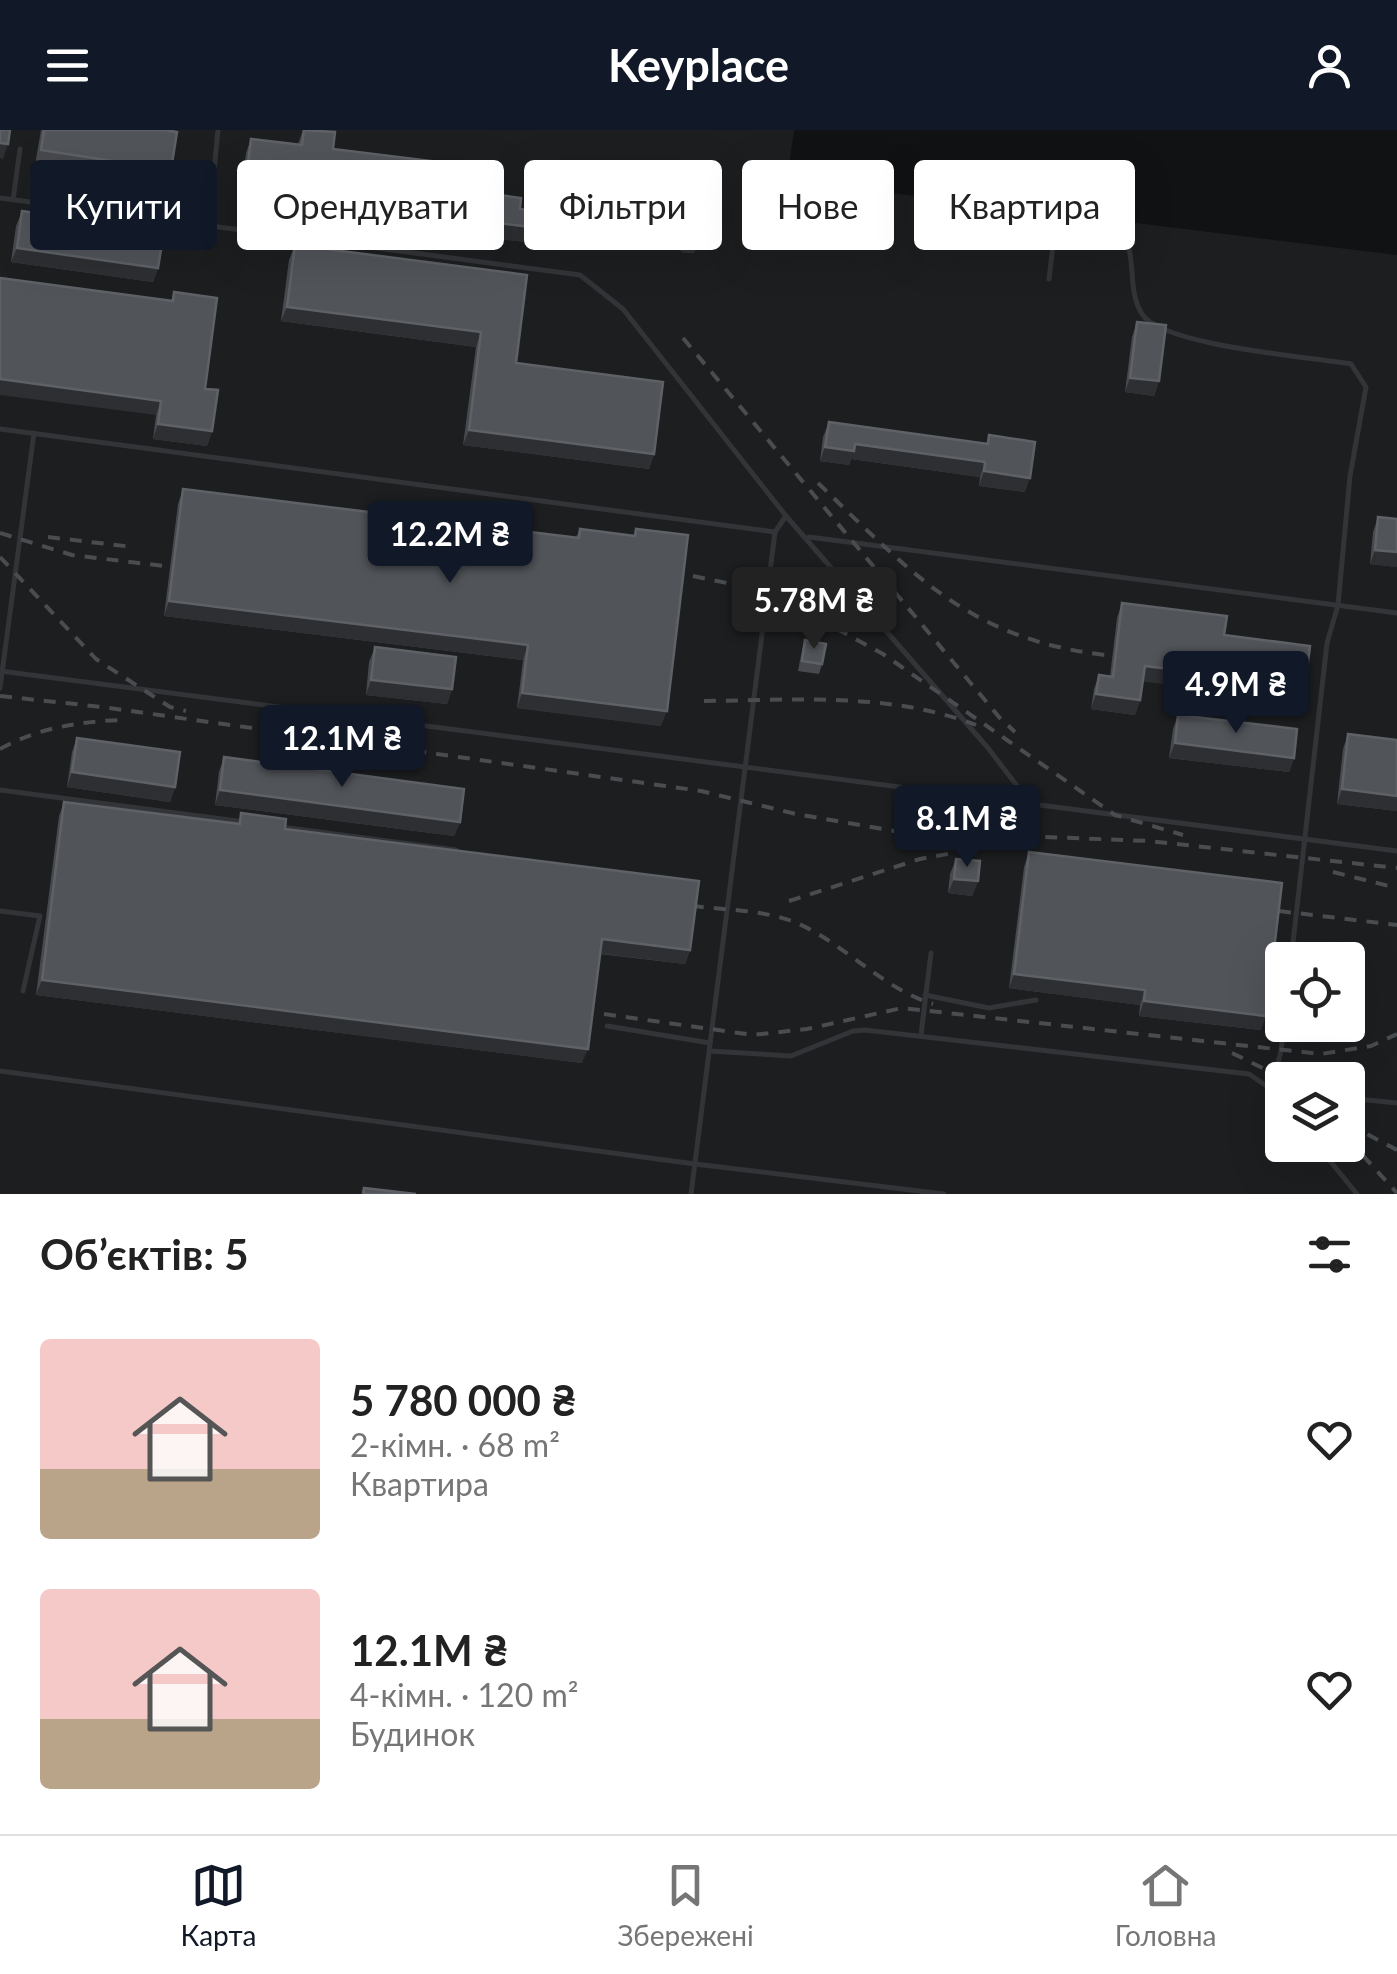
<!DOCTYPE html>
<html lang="uk">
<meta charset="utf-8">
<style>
:root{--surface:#fff;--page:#f2f2f2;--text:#222;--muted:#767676;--line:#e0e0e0;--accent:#111827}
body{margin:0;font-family:Lato,sans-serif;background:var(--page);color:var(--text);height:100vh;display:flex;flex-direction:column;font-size:38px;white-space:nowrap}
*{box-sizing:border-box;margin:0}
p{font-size:32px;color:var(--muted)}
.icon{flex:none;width:55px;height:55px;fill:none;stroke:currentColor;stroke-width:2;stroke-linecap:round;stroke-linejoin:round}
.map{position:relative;height:1064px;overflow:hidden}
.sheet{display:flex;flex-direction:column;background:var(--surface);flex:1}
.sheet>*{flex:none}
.banner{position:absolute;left:30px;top:30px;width:1338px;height:90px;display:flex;gap:20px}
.controls{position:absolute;left:1265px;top:812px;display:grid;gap:20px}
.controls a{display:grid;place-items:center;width:100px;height:100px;border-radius:10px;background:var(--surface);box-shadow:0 10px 40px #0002;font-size:50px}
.price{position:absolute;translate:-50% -85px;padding:0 22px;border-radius:10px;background:var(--accent);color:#fff;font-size:32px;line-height:65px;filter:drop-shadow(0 2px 5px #0008)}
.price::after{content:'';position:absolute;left:50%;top:60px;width:30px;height:22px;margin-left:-15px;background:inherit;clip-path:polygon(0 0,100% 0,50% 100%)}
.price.on{background:#222;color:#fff}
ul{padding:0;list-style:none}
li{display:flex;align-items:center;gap:30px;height:250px;padding:0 40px}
li span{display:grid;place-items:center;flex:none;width:280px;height:200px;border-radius:10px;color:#555}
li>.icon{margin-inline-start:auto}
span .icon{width:120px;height:120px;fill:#fffc;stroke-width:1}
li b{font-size:42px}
h2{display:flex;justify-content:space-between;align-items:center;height:120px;padding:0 40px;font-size:42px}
.pill{padding:0 35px;border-radius:10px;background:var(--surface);box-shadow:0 10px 40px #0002;font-size:35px;line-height:90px}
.pill.on{background:var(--accent);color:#fff}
header{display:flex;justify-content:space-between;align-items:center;height:130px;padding:0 40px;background:var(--accent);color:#fff;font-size:45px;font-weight:700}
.menu{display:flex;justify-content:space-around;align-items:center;height:140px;border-top:2px solid var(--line);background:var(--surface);font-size:28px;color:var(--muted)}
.menu a{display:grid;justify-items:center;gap:5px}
.menu .on{color:var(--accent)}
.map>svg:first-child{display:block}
</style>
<header><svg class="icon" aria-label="menu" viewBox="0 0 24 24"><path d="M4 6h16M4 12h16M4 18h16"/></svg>Keyplace<svg class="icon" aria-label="person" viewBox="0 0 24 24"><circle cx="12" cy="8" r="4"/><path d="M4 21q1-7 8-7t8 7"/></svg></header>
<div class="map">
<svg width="1397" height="1064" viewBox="0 0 1397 1064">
<rect width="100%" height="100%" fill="#111213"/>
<path fill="#1d1e20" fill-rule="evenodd" d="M0,0H794L787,50L1397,125V1064H0ZM1282,830H1348V895H1282ZM1282,950H1348V1015H1282Z"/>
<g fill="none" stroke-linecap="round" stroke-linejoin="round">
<g stroke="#323438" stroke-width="5">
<polyline points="0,68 580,145 623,179 786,386 988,618 1031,674"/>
<polyline points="13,70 20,19"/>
<polyline points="209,94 218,0"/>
<path d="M1049,149L1054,107L1062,98L1122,102C1138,126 1126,159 1142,184C1162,216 1311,227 1351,234L1366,257L1350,346L1338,475L1327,513L1291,830"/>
<polyline points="0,299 775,402"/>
<polyline points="809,407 1397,483"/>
<polyline points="0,541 1397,721"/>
<polyline points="0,558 34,303"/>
<polyline points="0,660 245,692"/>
<polyline points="281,697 456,720"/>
<polyline points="0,781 40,786 23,861"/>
<polyline points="925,865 989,878 1036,870"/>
<polyline points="607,896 710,913"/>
<polyline points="921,905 931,823"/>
<polyline points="710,921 791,926 853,901 865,900 1249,944 1271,959 1282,973"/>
<polyline points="1277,939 1297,950"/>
<polyline points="0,941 695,1034 944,1064"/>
<polyline points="1271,959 1281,921 1284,895"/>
<polyline points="1348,968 1397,973"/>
<polyline points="1317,1015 1357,1064"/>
<polyline points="691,1064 775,402 786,386"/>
</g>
<g stroke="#494d50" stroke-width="4" stroke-dasharray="12 10" stroke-linecap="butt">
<polyline points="683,208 999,587 1015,602"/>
<path d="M818,353C912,443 968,509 1105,525"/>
<polyline points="0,403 72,425 164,436"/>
<polyline points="48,407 133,417"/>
<polyline points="0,427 96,529 170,577 186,581"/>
<polyline points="693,446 746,457 802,480 883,524 1115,685 1183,705"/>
<polyline points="0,566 102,577 701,661 796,684 894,701 1149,711 1397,738"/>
<path d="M704,571C795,570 890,562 976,595"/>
<path d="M0,619C38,598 77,592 120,590"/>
<polyline points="1333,742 1397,758"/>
<polyline points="789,771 920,729 991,716"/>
<path d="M692,776C726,780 768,780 799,794C847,816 882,858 933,874"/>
<polyline points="1279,781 1397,795"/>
<polyline points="604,884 753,905 807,899 902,878 1321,924 1371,916 1397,904"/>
<polyline points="1232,923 1287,950"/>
<polyline points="1348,994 1397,1020"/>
<polyline points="1348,1009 1397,1063"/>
</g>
</g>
<g fill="#47494e">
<polygon points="41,0 166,0 171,40 165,55 35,35"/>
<polygon points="303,0 469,102 464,116 439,109 445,89 241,64 246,23 251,9 298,14"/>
<polygon points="694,44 699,109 694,123 681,122 689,58"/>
<polygon points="500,65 520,79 531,97 526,112 491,108 495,80"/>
<polygon points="22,81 158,138 153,152 11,132 16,96"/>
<polygon points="295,115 527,145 516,233 654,324 649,339 463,315 476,217 281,191 289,130"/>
<polygon points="174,162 205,259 212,301 207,316 153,309 171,171"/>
<polygon points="1137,192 1159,251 1154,266 1125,262 1132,207"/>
<polygon points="829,292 986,314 989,305 1025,362 979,356 980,347 851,329 849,335 820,331 823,307"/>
<polygon points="183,359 576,407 580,399 634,405 636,399 661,596 517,578 523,530 164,486 178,374"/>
<polygon points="1378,387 1397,389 1397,437 1370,434 1373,402"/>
<polygon points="1122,473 1224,505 1305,556 1300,570 1143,551 1140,570 1135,585 1091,579 1094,559 1099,545 1110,546 1117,488"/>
<polygon points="805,510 822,534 819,544 798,541 802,520"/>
<polygon points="375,517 452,559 447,574 366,565 369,532"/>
<polygon points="1178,585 1294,628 1289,642 1169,628 1173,599"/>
<polygon points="1348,604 1397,610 1397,681 1337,674 1343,619"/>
<polygon points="77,608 175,657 170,672 67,657 72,622"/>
<polygon points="224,627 460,692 454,706 215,675 219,642"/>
<polygon points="64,672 238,693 241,683 285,699 690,820 685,834 600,824 582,933 36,865 59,686"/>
<polygon points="1029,722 1261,900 1139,886 1140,875 1009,858 1024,737"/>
<polygon points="956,729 978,751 972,766 948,763 950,744"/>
</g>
<g fill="#2d2f32">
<polygon points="0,13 8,14 3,29 0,28"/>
<polygon points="246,49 451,74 445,89 241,64"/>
<polygon points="497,93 531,97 526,112 491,108"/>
<polygon points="686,107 699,109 694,123 681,122"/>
<polygon points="17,118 158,138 153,152 11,132"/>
<polygon points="287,177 481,202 476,217 281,191"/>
<polygon points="1130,248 1159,251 1154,266 1125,262"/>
<polygon points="0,249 161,271 156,285 0,265"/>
<polygon points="158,294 212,301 207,316 153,309"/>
<polygon points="469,300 654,324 649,339 463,315"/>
<polygon points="855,314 985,332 980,347 851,329 849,335 820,331 825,317"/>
<polygon points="984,341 1030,348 1025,362 979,356"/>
<polygon points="1375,420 1397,422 1397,437 1370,434"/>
<polygon points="169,471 528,515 523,530 164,486"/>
<polygon points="1145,536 1305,556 1300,570 1139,551"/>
<polygon points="371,550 452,559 447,574 366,565"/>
<polygon points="522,563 667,581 661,596 517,578"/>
<polygon points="1096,564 1140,570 1135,585 1091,579"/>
<polygon points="1175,613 1294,628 1289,642 1169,628"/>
<polygon points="72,642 175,657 170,672 67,657"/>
<polygon points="1342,659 1397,666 1397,681 1337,674"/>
<polygon points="220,660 460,692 454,706 215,675"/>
<polygon points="954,749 978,751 972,766 948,763"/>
<polygon points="602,809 690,820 685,834 596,823"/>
<polygon points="1014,844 1145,860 1140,875 1009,858"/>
<polygon points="42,850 588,919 582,933 36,865"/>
<polygon points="1144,871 1266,886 1261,900 1139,886"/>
</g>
<g fill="#515459" stroke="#5e6267" stroke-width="2.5">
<polygon points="0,0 10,0 8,14 0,13"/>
<polygon points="44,0 166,0 177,2 171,40 41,20"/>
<polygon points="304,0 335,2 333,19 480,37 469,102 445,94 451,74 246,49 251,9 302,15"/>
<polygon points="694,44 707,45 699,109 686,107"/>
<polygon points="500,65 521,68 520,79 533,81 531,97 497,93"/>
<polygon points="22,81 164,101 158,138 17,118"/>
<polygon points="295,115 527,145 516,233 663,252 654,324 469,300 481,202 287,177"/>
<polygon points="0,148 173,171 174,162 217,168 205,259 218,260 212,301 158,294 161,271 0,249"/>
<polygon points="1137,192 1166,195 1159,251 1130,248"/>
<polygon points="829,292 988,314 989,305 1035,312 1030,348 984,341 985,332 855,314 854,321 825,317"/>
<polygon points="183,359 579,408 580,399 635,406 636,399 688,405 667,581 522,563 528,515 169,471"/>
<polygon points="1378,387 1397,389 1397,422 1375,420"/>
<polygon points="1122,473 1227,486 1224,505 1310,516 1305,556 1145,536 1140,570 1096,564 1099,545 1113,547"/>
<polygon points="805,510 826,514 822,534 802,531"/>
<polygon points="375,517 456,527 452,559 371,550"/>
<polygon points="1178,585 1297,599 1294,628 1175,613"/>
<polygon points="1348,604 1397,610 1397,666 1342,659"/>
<polygon points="77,608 180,622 175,657 72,642"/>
<polygon points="224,627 464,659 460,692 220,660"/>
<polygon points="64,672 240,694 241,683 286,689 285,699 699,751 690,820 602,809 588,919 42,850"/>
<polygon points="1029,722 1282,753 1266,886 1144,871 1145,860 1014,844"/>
<polygon points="956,729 980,731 978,751 954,749"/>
<polygon points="364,1058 416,1064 363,1064"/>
</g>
</svg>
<div class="controls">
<a><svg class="icon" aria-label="locate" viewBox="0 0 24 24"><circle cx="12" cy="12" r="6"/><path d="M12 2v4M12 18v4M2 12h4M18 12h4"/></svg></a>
<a><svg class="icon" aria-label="layers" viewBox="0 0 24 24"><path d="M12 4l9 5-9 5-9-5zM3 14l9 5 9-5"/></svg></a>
</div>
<b class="price" style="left:450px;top:456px">12.2M ₴</b>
<b class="price on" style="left:814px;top:522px">5.78M ₴</b>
<b class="price" style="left:1236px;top:606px">4.9M ₴</b>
<b class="price" style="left:342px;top:660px">12.1M ₴</b>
<b class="price" style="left:967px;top:740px">8.1M ₴</b>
<div class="banner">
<a class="pill on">Купити</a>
<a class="pill">Орендувати</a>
<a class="pill">Фільтри</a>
<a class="pill">Нове</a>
<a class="pill">Квартира</a>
</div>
</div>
<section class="sheet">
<h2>Об’єктів: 5<svg class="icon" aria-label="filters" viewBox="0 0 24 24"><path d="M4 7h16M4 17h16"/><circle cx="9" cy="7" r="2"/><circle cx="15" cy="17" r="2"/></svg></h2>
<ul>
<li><span style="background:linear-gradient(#f6c9c9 65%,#b9a48a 0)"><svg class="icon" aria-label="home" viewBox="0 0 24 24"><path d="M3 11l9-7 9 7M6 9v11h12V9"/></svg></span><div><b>5 780 000 ₴</b><p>2-кімн. · 68 m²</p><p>Квартира</p></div><svg class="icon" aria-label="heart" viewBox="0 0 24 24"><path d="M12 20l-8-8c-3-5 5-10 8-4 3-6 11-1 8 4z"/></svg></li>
<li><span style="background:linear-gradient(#f6c9c9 65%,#b9a48a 0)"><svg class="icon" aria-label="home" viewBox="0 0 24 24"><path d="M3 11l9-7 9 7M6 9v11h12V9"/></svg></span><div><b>12.1M ₴</b><p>4-кімн. · 120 m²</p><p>Будинок</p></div><svg class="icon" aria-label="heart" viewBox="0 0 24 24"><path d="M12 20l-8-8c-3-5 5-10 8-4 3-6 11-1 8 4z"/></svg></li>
</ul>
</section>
<nav class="menu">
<a class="on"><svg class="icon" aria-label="map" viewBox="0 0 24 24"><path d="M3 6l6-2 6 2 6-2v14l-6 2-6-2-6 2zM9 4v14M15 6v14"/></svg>Карта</a>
<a><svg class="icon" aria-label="saved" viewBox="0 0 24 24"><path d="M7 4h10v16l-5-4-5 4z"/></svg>Збережені</a>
<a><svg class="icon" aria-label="home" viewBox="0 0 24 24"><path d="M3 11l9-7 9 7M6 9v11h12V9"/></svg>Головна</a>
</nav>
